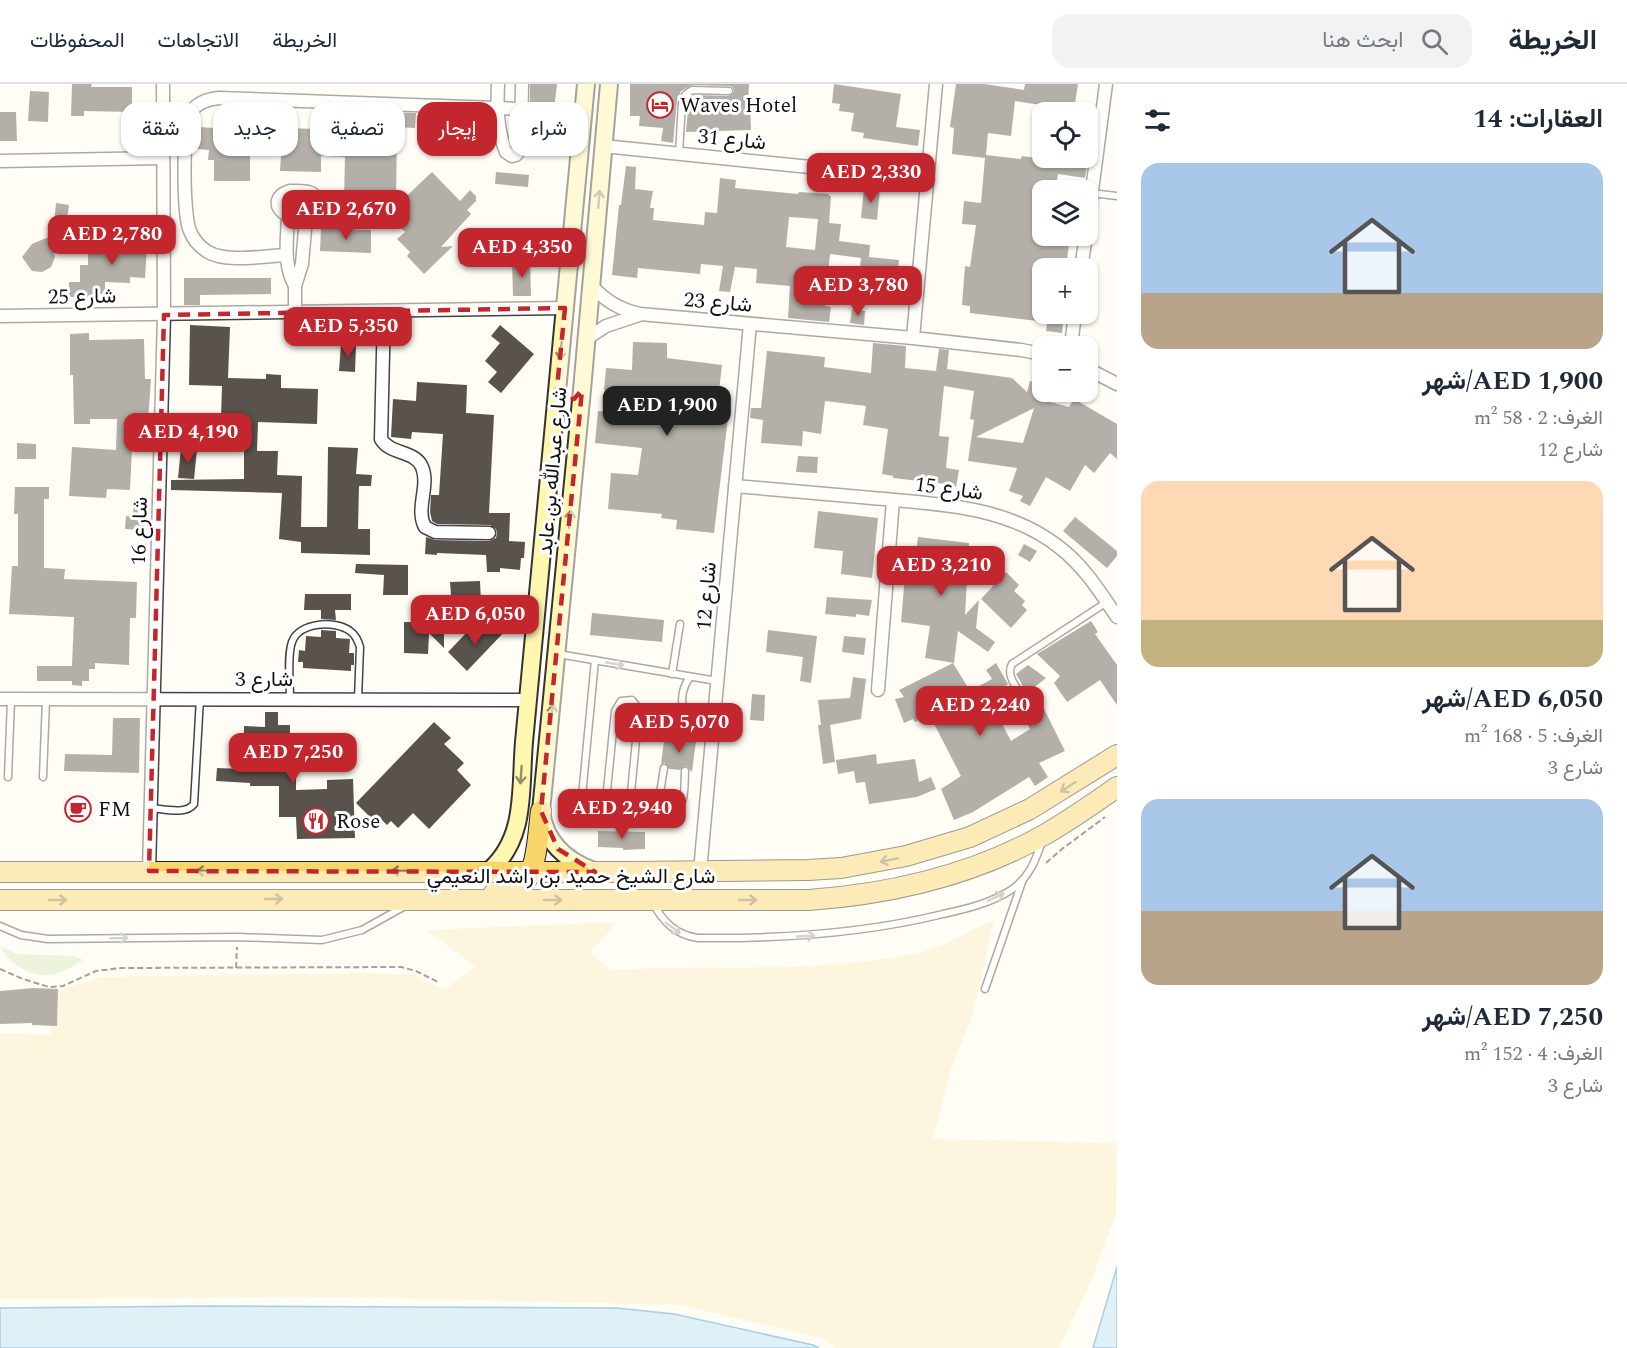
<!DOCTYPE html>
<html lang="ar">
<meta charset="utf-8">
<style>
:root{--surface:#fff;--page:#f2f2f3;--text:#1f2937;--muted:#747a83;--line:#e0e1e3;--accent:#c4262e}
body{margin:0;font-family:Spectral,Vazirmatn,serif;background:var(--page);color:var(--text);direction:rtl;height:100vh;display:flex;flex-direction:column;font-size:22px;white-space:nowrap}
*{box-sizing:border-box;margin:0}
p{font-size:20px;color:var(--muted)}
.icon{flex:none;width:33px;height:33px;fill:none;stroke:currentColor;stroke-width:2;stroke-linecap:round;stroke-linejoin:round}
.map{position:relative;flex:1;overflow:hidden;direction:ltr}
.side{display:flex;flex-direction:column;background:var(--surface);width:510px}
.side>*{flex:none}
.guide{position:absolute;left:18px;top:18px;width:570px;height:54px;direction:rtl;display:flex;gap:12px}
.fabs{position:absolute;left:1032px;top:18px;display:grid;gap:12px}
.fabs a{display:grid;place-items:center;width:66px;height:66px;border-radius:12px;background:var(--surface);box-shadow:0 2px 4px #0004;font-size:30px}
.price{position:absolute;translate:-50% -51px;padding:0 14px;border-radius:12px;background:var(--accent);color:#fff;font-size:20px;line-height:39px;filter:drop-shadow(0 2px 3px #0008)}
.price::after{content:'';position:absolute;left:50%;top:36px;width:18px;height:14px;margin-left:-9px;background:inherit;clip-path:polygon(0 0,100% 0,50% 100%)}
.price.selected{background:#222;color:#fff}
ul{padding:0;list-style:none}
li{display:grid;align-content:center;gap:12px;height:318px;padding:0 24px}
li span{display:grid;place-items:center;height:186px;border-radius:18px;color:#555}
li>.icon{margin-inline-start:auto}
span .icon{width:108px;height:108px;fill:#fffc;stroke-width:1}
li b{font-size:26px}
h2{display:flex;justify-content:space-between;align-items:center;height:72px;padding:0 24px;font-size:26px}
.pill{padding:0 21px;border-radius:18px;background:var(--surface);box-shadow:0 2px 4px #0004;font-size:21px;line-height:54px}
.pill.selected{background:var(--accent);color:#fff}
header{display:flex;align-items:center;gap:36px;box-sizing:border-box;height:84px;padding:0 30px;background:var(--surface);border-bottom:2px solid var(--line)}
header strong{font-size:28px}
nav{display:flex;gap:33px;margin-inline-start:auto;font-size:21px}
.search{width:420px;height:54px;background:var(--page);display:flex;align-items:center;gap:15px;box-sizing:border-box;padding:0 21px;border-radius:18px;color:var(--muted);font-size:22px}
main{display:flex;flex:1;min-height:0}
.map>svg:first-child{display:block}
</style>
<header>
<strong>الخريطة</strong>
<div class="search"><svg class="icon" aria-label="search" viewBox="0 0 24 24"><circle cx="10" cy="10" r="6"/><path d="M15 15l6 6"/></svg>ابحث هنا</div>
<nav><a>الخريطة</a><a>الاتجاهات</a><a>المحفوظات</a></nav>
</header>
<main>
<section class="side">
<h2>العقارات: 14<svg class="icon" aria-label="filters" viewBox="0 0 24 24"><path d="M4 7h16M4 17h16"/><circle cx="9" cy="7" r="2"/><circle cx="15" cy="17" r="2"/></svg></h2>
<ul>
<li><span style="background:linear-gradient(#a9c7e8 70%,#b9a48a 0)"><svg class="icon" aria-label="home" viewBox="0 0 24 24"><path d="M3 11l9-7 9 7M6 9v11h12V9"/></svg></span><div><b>AED 1,900/شهر</b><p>الغرف: 2 · 58 m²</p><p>شارع 12</p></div></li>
<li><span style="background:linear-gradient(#ffd9b3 75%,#c2b280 0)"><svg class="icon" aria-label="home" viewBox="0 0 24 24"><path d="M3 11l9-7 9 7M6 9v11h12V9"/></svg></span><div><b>AED 6,050/شهر</b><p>الغرف: 5 · 168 m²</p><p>شارع 3</p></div></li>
<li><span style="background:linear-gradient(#a9c7e8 60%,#b9a48a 0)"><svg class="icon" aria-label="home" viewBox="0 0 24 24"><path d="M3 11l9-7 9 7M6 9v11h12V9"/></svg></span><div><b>AED 7,250/شهر</b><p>الغرف: 4 · 152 m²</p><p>شارع 3</p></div></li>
</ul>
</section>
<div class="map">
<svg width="1117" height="1264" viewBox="0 0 1117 1264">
<rect width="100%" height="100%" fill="#fffdf5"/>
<path fill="#d5ebbd" d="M0,862L17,870L75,872L83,876C72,883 60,891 47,891C28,892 8,878 0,862Z"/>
<path fill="#fbeec1" d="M994,836L978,909L970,938L951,985L933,1055L1117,1059L1116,1130L1090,1200L1059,1264H836L820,1254L680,1221L347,1213L0,1215V949L50,951V909L100,893L364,889L415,891L445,906L475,882L426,846L615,838L605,853L590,868L611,886C694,881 777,887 859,878C883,875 908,873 931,865C952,858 973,845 994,836Z"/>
<g fill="#b9e0f7" stroke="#3f96cf" stroke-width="1.5">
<polygon points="1117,1183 1117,1264 1093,1264"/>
<polygon points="209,1222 617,1224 674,1230 813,1261 819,1264 0,1264 0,1224"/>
</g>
<g fill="#5a524d" fill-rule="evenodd">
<polygon points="72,0 92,0 91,3 132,3 132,28 84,27 84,32 71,32"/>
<polygon points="530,0 557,0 554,26 530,24"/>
<polygon points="630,0 749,0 748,18 750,17 751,46 686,48 689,14 694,11 729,12 734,8 733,4 730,2 692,1 681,7 677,17 673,59 661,57 663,44 639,42 640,32 630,32"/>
<polygon points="834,0 901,10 896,43 920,46 918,62 863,54 864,49 851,47 854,29 839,27 840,20 832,19"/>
<polygon points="956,0 984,0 1024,6 1025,0 1078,0 1074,26 1015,17 1011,52 988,49 986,71 1021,75 1022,72 1087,81 1085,94 1058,90 1056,106 1042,106 1042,152 1070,152 1066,184 1042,184 1038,237 970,229 970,222 962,221 965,182 970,183 976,141 962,140 964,117 981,119 985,74 952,70 954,44 950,43"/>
<polygon points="30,7 49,8 48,38 28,37"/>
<polygon points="345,27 416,29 415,44 397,43 396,118 344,117 345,73 321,72 321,88 280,87 281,71 250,70 250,97 214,97 214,76 208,76 209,66 197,65 197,43 214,44 214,35 262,36 262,30 281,30 280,44 319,45 320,50 345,50"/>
<polygon points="0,28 16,28 17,57 0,57"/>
<path d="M626,82L636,83L635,105L653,107L650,124H654L653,136L704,141L705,128L717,129L720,94L736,96L735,104L798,110L799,108L829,110V112H831L829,139L841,140L839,157L870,161L869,173L899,176L895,216L857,212L861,174L830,170L825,222L831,223L829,238L788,234L790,202L756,199L757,185L735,183L730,208L719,207L723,182L701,180L700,190L638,184L637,194L612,191L619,121H621ZM789,133L818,135L815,166L786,163Z"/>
<polygon points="432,88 460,117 470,106 476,112 476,117 467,126 471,130 441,163 453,162 424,190 407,172 410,168 397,155 405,148 397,140 407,131 397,121"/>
<polygon points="496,88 529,91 528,103 495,100"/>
<polygon points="864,104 880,105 877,136 861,134"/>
<polygon points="56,119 69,121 66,142 54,140"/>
<polygon points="321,144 371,146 371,169 320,167"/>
<polygon points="124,149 148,149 145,194 130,193 130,199 105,198 105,213 69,213 69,198 80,198 80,181 88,181 88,163 124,163"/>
<polygon points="51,152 55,173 51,183 42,188 32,187 22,173 32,160"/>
<polygon points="478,159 480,178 460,180 458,161"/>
<polygon points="512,177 530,177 531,212 513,212"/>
<polygon points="184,194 271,194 271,210 200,211 200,221 184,221"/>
<polygon points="852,225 865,227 864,241 850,239"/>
<polygon points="1048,230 1064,230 1062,249 1046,247"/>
<polygon points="190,241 230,243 228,294 266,295 266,290 281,291 281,304 318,305 317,340 258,338 257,367 278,367 277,391 302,392 301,443 327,443 328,363 358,364 356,390 372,391 371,402 359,402 358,445 370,445 370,471 301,469 301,458 279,455 282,409 171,406 171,396 244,395 244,366 220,365 222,302 189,301"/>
<polygon points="500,241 534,270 501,309 488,298 497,288 485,277 500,259 491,252"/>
<polygon points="89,249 89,256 144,255 145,295 151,295 146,366 132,365 130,406 107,405 106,414 69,412 72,363 116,366 117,335 90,335 90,340 74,340 73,291 70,291 70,250"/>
<polygon points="633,258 667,259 667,274 722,281 716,333 728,334 714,449 676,445 677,436 661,434 662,430 608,425 611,389 638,391 642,364 595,359 598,327 619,329 621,308 604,306 606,284 632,286"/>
<path d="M873,259L906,262L905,284L936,287L939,265L949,266L947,285L1012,294L1027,308L1030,297L1041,301L1039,308H1054L1050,318L1069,323L1074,315L1117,340V375L1110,369L1094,389L1085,381L1070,407L1046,393L1030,422L1020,417L1023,412L1009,407L1017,384L968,377L974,336L970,335L974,307L944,302L939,352L949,353L946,384L959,386L956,403L945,401V400L893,394V392L882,390L888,345L863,341L866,322L825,317L821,350L803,347L802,362L761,359L763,336L750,334L751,324H761L767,267L825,273L824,283L871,289ZM1034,324L1023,359L976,353Z"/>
<polygon points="341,260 356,261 355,288 339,287"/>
<polygon points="417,298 467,301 466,329 494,331 489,429 510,429 509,457 525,458 524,474 521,474 520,486 500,484 500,488 487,488 486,471 437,469 437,471 425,470 426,453 435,456 489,457 496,454 497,449 496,445 490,441 437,440 432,437 430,428 431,411 439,411 443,350 412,348 411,355 391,353 393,315 416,317"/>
<polygon points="17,359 36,360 36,375 17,375"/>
<polygon points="181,364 197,365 194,395 178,394"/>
<polygon points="798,372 818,373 817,389 796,388"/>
<polygon points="15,403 49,403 49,415 44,415 44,484 65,485 64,495 137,498 136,534 130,534 129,581 95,579 95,585 89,585 89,597 82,597 82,602 72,601 72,597 37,597 37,582 72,582 74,533 9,530 12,482 18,482 18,430 14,430"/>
<polygon points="134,415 146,416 144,446 125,445 126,432 133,433"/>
<polygon points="818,427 878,434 872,494 841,490 843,467 814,464"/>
<polygon points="1075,433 1117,467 1117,472 1107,484 1063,447"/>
<polygon points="918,453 969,459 965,531 979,516 976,544 995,558 988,568 958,547 954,579 925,574 930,542 901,538 907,468 916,470"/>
<polygon points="1024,460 1037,467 1030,478 1018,471"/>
<polygon points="356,480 408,481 408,511 383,511 384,491 355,489"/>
<polygon points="1006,488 1019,501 1014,507 1025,517 1022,521 1027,526 1011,544 981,515"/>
<polygon points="480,497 481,519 469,519 470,535 448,536 447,511 451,511 450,498"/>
<polygon points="305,510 351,510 351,526 335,526 336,536 321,535 321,526 304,526"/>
<polygon points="827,513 872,516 869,532 856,530 856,533 825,530"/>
<polygon points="592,529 664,536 662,558 590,551"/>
<polygon points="1091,537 1098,548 1095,550 1117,581 1117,621 1100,596 1067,618 1054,599 1060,592 1037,570"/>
<polygon points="404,538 444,539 444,564 429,549 428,570 404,569"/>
<polygon points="488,539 493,544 508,544 467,587 448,568 471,544 471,556"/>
<polygon points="321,546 336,547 336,554 350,555 349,569 354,569 354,581 351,581 351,587 303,584 303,578 298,578 299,566 305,567 306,552 321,553"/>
<polygon points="768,546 817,552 811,599 800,597 803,573 766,568"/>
<polygon points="844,552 866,554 864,571 842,568"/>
<polygon points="953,579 970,607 992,595 986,586 996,579 1008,600 988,613 1011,657 1030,645 1021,627 1040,617 1065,667 1039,679 1048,693 1035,702 1029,693 973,728 954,736 941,705 961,692 929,630 915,638 913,635 904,639 895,615 904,613 899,606"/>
<polygon points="1028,581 1046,594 1027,609 1016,590"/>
<polygon points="853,593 866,595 861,635 830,641 835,678 823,680 818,641 821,641 818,616 850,614"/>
<polygon points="752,610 765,611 764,637 750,636"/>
<polygon points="265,628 278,628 278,641 290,641 290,690 296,690 296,706 327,705 327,696 353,695 355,754 297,755 296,733 279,733 279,702 250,702 250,699 216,697 217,684 243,685 244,642 265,643"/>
<polygon points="113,634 140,634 139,689 64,687 65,670 112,671"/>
<polygon points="434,638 451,654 444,660 464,679 457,686 471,701 429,745 413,729 398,744 391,737 387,741 376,730 372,735 356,719"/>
<polygon points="672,653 683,655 684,658 688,660 693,656 696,657 692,688 686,682 680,686 669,685 665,679 661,680 664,657 669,658"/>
<polygon points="876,670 877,680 915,675 919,698 931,693 936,705 917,713 869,720 865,698 856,699 854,687 838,690 836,676"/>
<polygon points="598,747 645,748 645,765 623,766 623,764 598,763"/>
<polygon points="33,904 58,905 57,942 32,941 32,939 0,940 0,907"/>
</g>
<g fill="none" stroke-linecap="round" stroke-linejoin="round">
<g stroke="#444" stroke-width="9">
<g id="lane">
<polyline points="679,69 682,19 685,11 692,6 729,7"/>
<polyline points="1091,109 1117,112"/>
<polyline points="558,570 717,597"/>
<path d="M595,576L582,712L585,725L590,729L598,731L635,728L671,730C687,723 684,702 685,687"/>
<polyline points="672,590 680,540"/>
<path d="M290,615C290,599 287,572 292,558C299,538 335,536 350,547C356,551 358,557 360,563L358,615"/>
<path d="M1026,616C1019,606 1005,593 1012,580L1107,518"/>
<polyline points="667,653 670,640 682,624"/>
<path d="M688,655C687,631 674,615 690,593"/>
<polyline points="8,693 11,616"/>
<polyline points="43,693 46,615"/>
<path d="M151,724C164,725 186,731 194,720L200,614"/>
<polyline points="651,728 660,709 664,684"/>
<polyline points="598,731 606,716 615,627 621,617 632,616 639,625 631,709 635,728"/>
<path d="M653,819C663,838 676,851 698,854C780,855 862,850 943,830C966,825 991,819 1011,806C1029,794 1036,776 1042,757"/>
<polyline points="0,842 21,851 48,855 237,853 322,856 362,846 405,822"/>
<polyline points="985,905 1022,798"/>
</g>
</g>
<g stroke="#444" stroke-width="15">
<g id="street">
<path d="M498,0C497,23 497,46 506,68L512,72L516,71L521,65L522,0"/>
<polyline points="603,62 928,95"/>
<polyline points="0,77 163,74"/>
<path d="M290,107C303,107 314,105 319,119L316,129C293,146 259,117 290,107Z"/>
<path d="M288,133C287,158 283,180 295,202"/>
<polyline points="1088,137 1106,0"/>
<path d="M286,171C264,172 227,179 208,168C200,163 193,155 190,147C183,132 182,42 191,28C197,19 208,15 219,14L522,25"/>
<polyline points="1081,184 1086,152"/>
<path d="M591,201C605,217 620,226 640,230L913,254L1021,266L1042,270"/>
<path d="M384,227L381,355C390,371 415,366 422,383C430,402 415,425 425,443L435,448L489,449"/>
<polyline points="295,228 295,202 302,180 306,134"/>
<polyline points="0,232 565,224"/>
<polyline points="913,254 936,0"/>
<polyline points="586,255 606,242 639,231"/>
<polyline points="1071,262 1075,230"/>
<polyline points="1088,285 1117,300"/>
<path d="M735,402C781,406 826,410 872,414C936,420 1006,421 1059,463C1084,482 1100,508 1117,533"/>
<polyline points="878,606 893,416"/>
<polyline points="0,615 528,616"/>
<polyline points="149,787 164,231 163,0"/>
<polyline points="700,787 750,240"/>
</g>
</g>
<g stroke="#333" stroke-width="20">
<g id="secondary">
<path d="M489,787C527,754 520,705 524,658L586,0"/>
<path d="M594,787C566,777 545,758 541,727L582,306L609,0"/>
</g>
</g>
<g stroke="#222" stroke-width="22">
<g id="primary">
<polyline points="0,788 633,788 808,786 841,784 906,772 970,753 1030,725 1117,671"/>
<path d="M494,809C502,807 511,807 518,804C538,793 538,747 541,727"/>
<path d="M0,816H809C892,810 971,792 1044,751C1070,736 1093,720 1117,703"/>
</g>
</g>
<g stroke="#333" stroke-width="2" stroke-dasharray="6 3" stroke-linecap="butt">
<polyline points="1046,779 1062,765 1105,733"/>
<polyline points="236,884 237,863"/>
<polyline points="0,885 23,895 49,903 63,902 96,887 121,884 401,883 416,887 438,898"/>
</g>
<use href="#lane" stroke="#fff" stroke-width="6"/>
<use href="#street" stroke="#fff" stroke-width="12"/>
<use href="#secondary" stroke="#fff6b0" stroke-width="16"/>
<use href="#primary" stroke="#f9d66b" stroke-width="20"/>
</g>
<defs><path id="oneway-shaft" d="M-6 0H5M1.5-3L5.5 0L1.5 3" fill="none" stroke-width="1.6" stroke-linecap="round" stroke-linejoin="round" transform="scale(1.5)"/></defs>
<g stroke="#948f68">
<use href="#oneway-shaft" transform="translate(599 115) rotate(-85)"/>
<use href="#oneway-shaft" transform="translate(561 267) rotate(96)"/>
<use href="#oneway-shaft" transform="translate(570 435) rotate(-85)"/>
<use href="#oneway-shaft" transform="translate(552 629) rotate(-85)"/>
<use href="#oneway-shaft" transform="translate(521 691) rotate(94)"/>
</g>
<g stroke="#a0a0a0">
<use href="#oneway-shaft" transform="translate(615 580) rotate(10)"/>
<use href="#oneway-shaft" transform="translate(996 813) rotate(-25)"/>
<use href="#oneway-shaft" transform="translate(673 844) rotate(37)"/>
<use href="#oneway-shaft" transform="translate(806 852) rotate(-3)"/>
<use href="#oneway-shaft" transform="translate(119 854) rotate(-1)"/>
</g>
<g stroke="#917d42">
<use href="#oneway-shaft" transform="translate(1068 703) rotate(147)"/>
<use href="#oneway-shaft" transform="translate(889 776) rotate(168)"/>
<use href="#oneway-shaft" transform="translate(205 787) rotate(180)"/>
<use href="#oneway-shaft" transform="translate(400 787) rotate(-180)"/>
<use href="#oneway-shaft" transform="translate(274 815)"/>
<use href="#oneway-shaft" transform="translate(58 816)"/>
<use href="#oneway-shaft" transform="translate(553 816)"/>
<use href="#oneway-shaft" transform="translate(748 816)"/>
</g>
<path d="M0 0H1117V1264H0ZM565,224L557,304L564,315H574L582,306L541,727L558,765L595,788L149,787L164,231Z" fill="#fffdf5" fill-opacity=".55" fill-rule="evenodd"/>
<path fill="none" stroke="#c4262e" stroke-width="4.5" stroke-dasharray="12 8" stroke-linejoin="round" d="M565,224L557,304L564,315H574L582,306L541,727L558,765L595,788L149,787L164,231Z"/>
<defs>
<g id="hotel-ring" transform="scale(1.35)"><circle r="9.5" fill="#fff" stroke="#c4262e" stroke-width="1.5"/><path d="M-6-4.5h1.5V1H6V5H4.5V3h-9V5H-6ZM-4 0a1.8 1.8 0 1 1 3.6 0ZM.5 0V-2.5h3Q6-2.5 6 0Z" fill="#c4262e"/></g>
<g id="cafe-ring" transform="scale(1.35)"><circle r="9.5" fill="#fff" stroke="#c4262e" stroke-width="1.5"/><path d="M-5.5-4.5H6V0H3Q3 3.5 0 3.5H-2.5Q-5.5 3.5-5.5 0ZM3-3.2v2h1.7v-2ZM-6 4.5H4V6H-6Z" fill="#c4262e"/></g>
<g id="restaurant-ring" transform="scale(1.35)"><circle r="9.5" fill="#fff" stroke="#c4262e" stroke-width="1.5"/><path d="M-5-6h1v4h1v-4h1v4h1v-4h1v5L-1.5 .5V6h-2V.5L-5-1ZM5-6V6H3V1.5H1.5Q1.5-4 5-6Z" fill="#c4262e"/></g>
</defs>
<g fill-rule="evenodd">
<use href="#hotel-ring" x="660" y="21"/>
<use href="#cafe-ring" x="78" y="725"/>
<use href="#restaurant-ring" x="316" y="737"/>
</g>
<g text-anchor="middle" stroke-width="6" stroke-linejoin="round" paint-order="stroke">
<g font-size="21" fill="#111" stroke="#fff" text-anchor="start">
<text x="680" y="28">Waves Hotel</text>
<text x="98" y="732">FM</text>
<text x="336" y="744">Rose</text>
</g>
<g font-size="21" fill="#111" stroke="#fff">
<text transform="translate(732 55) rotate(6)" y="7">شارع 31</text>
<text transform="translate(82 212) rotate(-1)" y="7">شارع 25</text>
<text transform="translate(718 218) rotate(5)" y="7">شارع 23</text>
<text transform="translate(552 387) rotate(-85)" y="7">شارع عبدالله بن عابد</text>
<text transform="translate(949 404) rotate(8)" y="7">شارع 15</text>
<text transform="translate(139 447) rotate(-88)" y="7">شارع 16</text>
<text transform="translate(706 512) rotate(-85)" y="7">شارع 12</text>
<text x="264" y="602">شارع 3</text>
<text x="571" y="799">شارع الشيخ حميد بن راشد النعيمي</text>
</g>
</g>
</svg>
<div class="fabs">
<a><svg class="icon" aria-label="locate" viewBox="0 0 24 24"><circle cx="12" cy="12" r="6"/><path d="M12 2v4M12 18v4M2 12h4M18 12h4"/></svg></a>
<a><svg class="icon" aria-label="layers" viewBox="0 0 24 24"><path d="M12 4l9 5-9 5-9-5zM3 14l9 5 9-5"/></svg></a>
<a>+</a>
<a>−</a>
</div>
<b class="price" style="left:871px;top:120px">AED 2,330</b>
<b class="price" style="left:346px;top:157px">AED 2,670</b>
<b class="price" style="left:112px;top:182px">AED 2,780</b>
<b class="price" style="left:522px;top:195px">AED 4,350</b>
<b class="price" style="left:858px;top:233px">AED 3,780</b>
<b class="price" style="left:348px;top:274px">AED 5,350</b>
<b class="price selected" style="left:667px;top:353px">AED 1,900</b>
<b class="price" style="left:188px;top:380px">AED 4,190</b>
<b class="price" style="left:941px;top:513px">AED 3,210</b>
<b class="price" style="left:475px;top:562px">AED 6,050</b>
<b class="price" style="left:980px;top:653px">AED 2,240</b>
<b class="price" style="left:679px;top:670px">AED 5,070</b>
<b class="price" style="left:293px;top:700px">AED 7,250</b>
<b class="price" style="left:622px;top:756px">AED 2,940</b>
<div class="guide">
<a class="pill">شراء</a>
<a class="pill selected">إيجار</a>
<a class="pill">تصفية</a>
<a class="pill">جديد</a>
<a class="pill">شقة</a>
</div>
</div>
</main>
